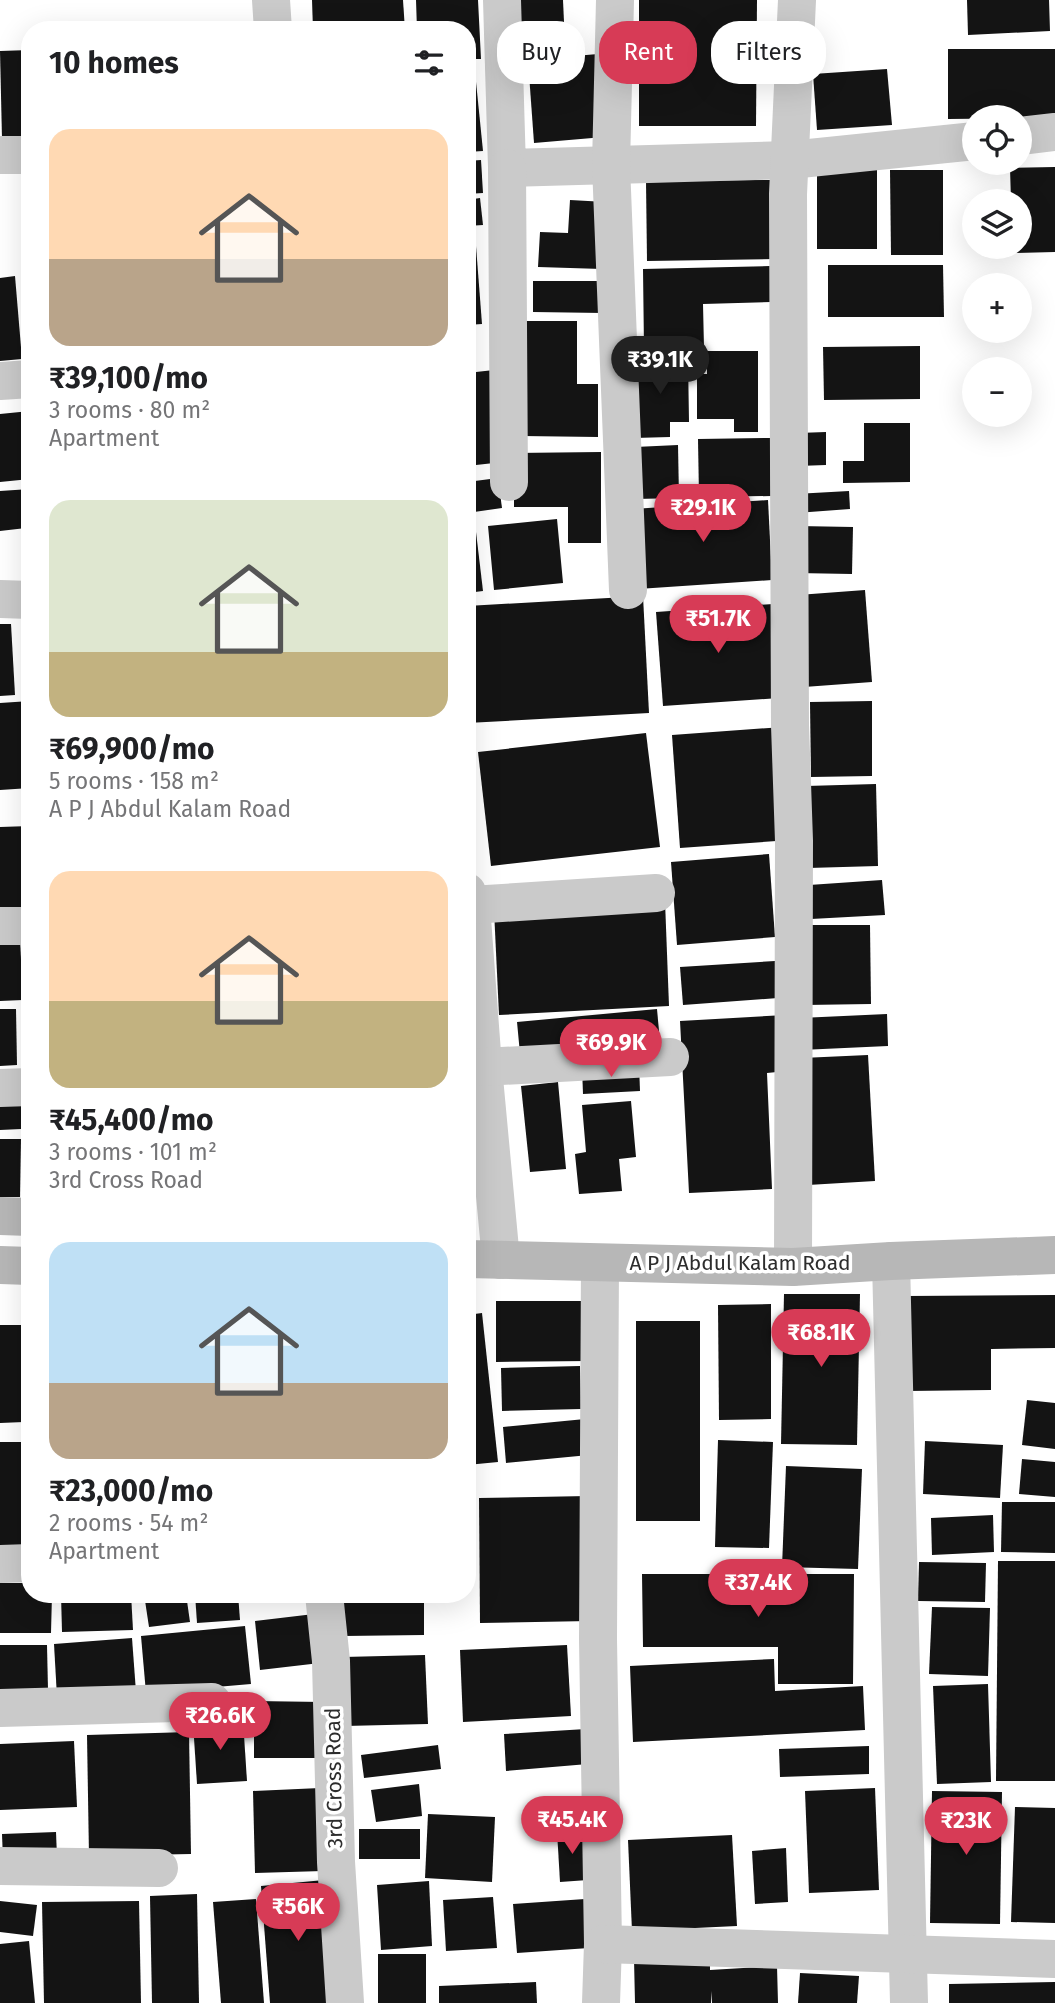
<!DOCTYPE html>
<meta charset="utf-8">
<style>
:root{--surface:#fff;--page:#f2f2f2;--text:#202124;--muted:#757577;--accent:#d73b56}
body{margin:0;font-family:"Fira Sans",sans-serif;background:var(--page);color:var(--text);height:100vh;display:flex;flex-direction:column;font-size:26px;white-space:nowrap}
*{box-sizing:border-box;margin:0}
p{font-size:23px;color:var(--muted)}
.icon{flex:none;width:38px;height:38px;fill:none;stroke:currentColor;stroke-width:2;stroke-linecap:round;stroke-linejoin:round}
.map{position:relative;flex:1;overflow:hidden}
.details{position:absolute;left:21px;top:21px;width:455px;height:1582px;display:flex;flex-direction:column;background:var(--surface);border-radius:28px;box-shadow:0 7px 28px #0002}
.details>*{flex:none}
.banner{position:absolute;left:497px;top:21px;width:452px;height:63px;display:flex;gap:14px}
.buttons{position:absolute;left:962px;top:105px;display:grid;gap:14px}
.buttons a{display:grid;place-items:center;width:70px;height:70px;border-radius:50%;background:var(--surface);box-shadow:0 7px 28px #0002;font-size:35px}
.price{position:absolute;translate:-50% -60px;padding:0 16px;border-radius:24px;background:var(--accent);color:#fff;font-size:23px;line-height:46px;filter:drop-shadow(0 2px 4px #0008)}
.price::after{content:'';position:absolute;left:50%;top:42px;width:21px;height:16px;margin-left:-10px;background:inherit;clip-path:polygon(0 0,100% 0,50% 100%)}
.price.active{background:#222;color:#fff}
ul{padding:0;list-style:none}
li{display:grid;align-content:center;gap:14px;height:371px;padding:0 28px}
li span{display:grid;place-items:center;height:217px;border-radius:21px;color:#555}
li>.icon{margin-inline-start:auto}
span .icon{width:126px;height:126px;fill:#fffc;stroke-width:1}
li b{font-size:30px}
h2{display:flex;justify-content:space-between;align-items:center;height:84px;padding:0 28px;font-size:30px}
.tag{padding:0 24px;border-radius:28px;background:var(--surface);box-shadow:0 7px 28px #0002;font-size:24px;line-height:63px}
.tag.active{background:var(--accent);color:#fff}
.map>svg:first-child{display:block}
</style>
<div class="map">
<svg width="1055" height="2003" viewBox="0 0 1055 2003">
<rect width="100%" height="100%" fill="#fff"/>
<g fill="#141414">
<polygon points="312,0 403,0 405,30 313,30"/>
<polygon points="416,0 478,0 481,59 467,59 467,30 417,30"/>
<polygon points="520,0 563,0 565,44 522,47"/>
<polygon points="639,0 757,0 756,126 639,126"/>
<polygon points="967,0 1049,0 1050,31 968,35"/>
<polygon points="251,23 251,30 201,30 201,28"/>
<polygon points="948,49 1055,49 1055,118 948,119"/>
<polygon points="30,50 30,137 2,139 0,51"/>
<polygon points="598,54 604,137 534,143 528,60"/>
<polygon points="887,69 892,125 817,130 813,74"/>
<polygon points="475,72 483,151 467,152 467,73"/>
<polygon points="481,160 483,193 467,194 467,161"/>
<polygon points="877,167 877,249 817,249 817,168"/>
<polygon points="1055,167 1055,252 1012,253 1012,247 1020,247 1020,201 1011,201 1010,168"/>
<polygon points="890,170 943,170 943,255 891,255"/>
<polygon points="775,180 775,259 647,261 646,181"/>
<polygon points="480,198 483,225 467,226 467,200"/>
<polygon points="570,200 606,202 602,269 538,267 540,232 568,233"/>
<polygon points="467,233 475,233 482,324 467,325"/>
<polygon points="828,265 943,265 944,317 828,317"/>
<polygon points="770,266 771,302 703,304 704,348 644,349 643,269"/>
<polygon points="15,276 22,359 0,361 0,278"/>
<polygon points="533,281 604,281 603,313 533,312"/>
<polygon points="522,321 577,321 577,384 598,384 598,437 522,436"/>
<polygon points="920,346 920,399 824,400 823,347"/>
<polygon points="707,351 758,351 758,432 734,432 734,419 697,419 697,374 707,374"/>
<polygon points="688,359 689,422 670,422 670,437 634,438 632,361"/>
<polygon points="494,370 503,462 467,466 467,373"/>
<polygon points="30,411 30,479 0,482 0,414"/>
<polygon points="864,423 910,423 910,482 843,483 843,461 864,461"/>
<polygon points="826,432 826,465 798,466 798,433"/>
<polygon points="770,438 771,496 699,497 698,439"/>
<polygon points="678,445 679,498 636,499 635,447"/>
<polygon points="601,452 601,543 568,543 568,507 514,507 514,453"/>
<polygon points="498,478 502,508 467,513 467,482"/>
<polygon points="30,489 30,514 25,515 26,528 0,531 0,491"/>
<polygon points="849,491 850,509 796,513 795,494"/>
<polygon points="768,500 772,580 638,589 633,509"/>
<polygon points="474,515 483,591 467,593 467,516"/>
<polygon points="557,519 563,583 494,590 488,526"/>
<polygon points="798,526 853,527 852,574 796,573"/>
<polygon points="865,590 872,682 804,687 798,595"/>
<polygon points="643,596 649,713 467,723 467,606"/>
<polygon points="773,604 779,698 663,706 656,612"/>
<polygon points="0,624 11,624 15,695 0,696"/>
<polygon points="30,701 30,788 0,790 0,703"/>
<polygon points="872,701 872,776 811,777 810,702"/>
<polygon points="783,727 791,840 680,848 672,735"/>
<polygon points="646,733 660,847 491,866 478,752"/>
<polygon points="876,784 878,866 808,868 806,786"/>
<polygon points="30,826 30,909 0,909 0,827"/>
<polygon points="769,854 775,937 677,945 671,862"/>
<polygon points="882,880 885,915 811,919 809,885"/>
<polygon points="665,901 669,1006 499,1015 494,910"/>
<polygon points="805,925 870,925 871,1004 805,1005"/>
<polygon points="20,938 23,1000 0,1001 0,939"/>
<polygon points="775,961 778,998 683,1005 680,967"/>
<polygon points="0,1009 16,1009 17,1065 0,1066"/>
<polygon points="657,1009 660,1042 520,1054 517,1022"/>
<polygon points="887,1014 888,1046 801,1050 800,1018"/>
<polygon points="785,1015 787,1071 767,1073 772,1189 689,1193 680,1021"/>
<polygon points="467,1055 487,1188 467,1190"/>
<polygon points="868,1055 875,1181 808,1185 802,1058"/>
<polygon points="639,1064 640,1091 583,1094 582,1067"/>
<polygon points="558,1082 566,1169 530,1172 521,1086"/>
<polygon points="631,1101 636,1157 619,1159 622,1191 579,1194 575,1154 586,1152 582,1105"/>
<polygon points="21,1104 21,1129 0,1130 0,1105"/>
<rect x="27" y="1110" width="3" height="92"/>
<polygon points="0,1139 21,1139 20,1197 0,1197"/>
<polygon points="784,1294 860,1294 857,1445 781,1444"/>
<polygon points="1055,1295 1055,1348 991,1349 991,1390 908,1391 907,1296"/>
<polygon points="496,1301 589,1301 589,1361 496,1362"/>
<polygon points="771,1304 771,1419 719,1420 718,1305"/>
<polygon points="482,1313 498,1462 467,1465 467,1315"/>
<rect x="636" y="1321" width="64" height="200"/>
<polygon points="0,1325 23,1325 24,1422 0,1423"/>
<polygon points="580,1366 581,1409 502,1411 501,1368"/>
<polygon points="1027,1400 1055,1403 1055,1449 1022,1445"/>
<polygon points="585,1419 589,1455 506,1463 503,1427"/>
<polygon points="718,1440 773,1442 769,1548 715,1547"/>
<polygon points="925,1441 1003,1445 1000,1498 923,1494"/>
<polygon points="0,1442 30,1442 30,1547 0,1546"/>
<polygon points="1022,1459 1055,1462 1055,1497 1019,1494"/>
<polygon points="786,1466 862,1469 858,1569 782,1567"/>
<polygon points="588,1496 590,1621 480,1623 479,1498"/>
<polygon points="1002,1502 1055,1502 1055,1553 1001,1552"/>
<polygon points="993,1515 994,1552 932,1555 931,1518"/>
<polygon points="998,1561 1055,1561 1055,1781 996,1781"/>
<polygon points="919,1562 986,1563 985,1602 918,1601"/>
<polygon points="642,1574 854,1574 853,1684 778,1684 778,1647 643,1647"/>
<polygon points="0,1583 30,1583 30,1594 52,1594 51,1633 0,1633"/>
<polygon points="61,1594 131,1594 133,1630 62,1632"/>
<polygon points="144,1594 186,1594 190,1622 149,1627"/>
<polygon points="195,1594 238,1594 240,1620 197,1623"/>
<polygon points="247,1594 300,1594 300,1600 247,1602"/>
<polygon points="344,1594 424,1594 424,1635 344,1636"/>
<polygon points="932,1607 990,1608 988,1676 929,1674"/>
<polygon points="314,1614 320,1663 260,1670 255,1621"/>
<polygon points="245,1626 251,1684 146,1693 141,1636"/>
<polygon points="132,1638 136,1692 57,1697 54,1644"/>
<polygon points="0,1645 47,1645 48,1690 0,1690"/>
<polygon points="567,1645 571,1716 463,1722 460,1650"/>
<polygon points="425,1655 428,1724 345,1726 343,1657"/>
<polygon points="774,1659 775,1691 863,1686 865,1730 633,1742 630,1666"/>
<polygon points="988,1684 991,1782 937,1784 933,1686"/>
<polygon points="254,1701 323,1702 322,1758 254,1758"/>
<polygon points="243,1720 247,1781 197,1784 193,1723"/>
<polygon points="586,1729 588,1764 506,1771 504,1734"/>
<polygon points="189,1732 191,1854 89,1856 87,1735"/>
<polygon points="74,1741 77,1807 0,1810 0,1744"/>
<polygon points="438,1745 441,1769 364,1778 361,1755"/>
<polygon points="869,1746 869,1774 780,1777 779,1749"/>
<polygon points="419,1784 422,1816 376,1822 371,1790"/>
<polygon points="320,1788 323,1871 255,1873 253,1791"/>
<polygon points="875,1788 879,1890 809,1893 805,1791"/>
<polygon points="932,1791 1002,1792 1000,1924 930,1923"/>
<polygon points="1015,1807 1055,1808 1055,1923 1011,1922"/>
<polygon points="428,1814 495,1817 492,1882 425,1878"/>
<rect x="359" y="1829" width="61" height="30"/>
<polygon points="584,1830 588,1880 560,1882 557,1831"/>
<polygon points="56,1832 57,1857 3,1860 2,1834"/>
<polygon points="732,1835 737,1926 632,1931 628,1840"/>
<polygon points="786,1848 788,1902 755,1904 752,1851"/>
<polygon points="324,1880 335,2003 270,2003 261,1886"/>
<polygon points="429,1881 432,1946 381,1950 377,1885"/>
<polygon points="197,1894 199,2003 152,2003 150,1896"/>
<polygon points="493,1897 497,1948 446,1951 443,1900"/>
<polygon points="256,1899 264,2003 221,2003 213,1902"/>
<polygon points="585,1899 589,1948 517,1953 513,1904"/>
<polygon points="0,1901 37,1905 33,1936 0,1932"/>
<polygon points="139,1901 141,2003 44,2003 42,1902"/>
<polygon points="29,1941 35,2003 0,2003 0,1944"/>
<rect x="378" y="1954" width="48" height="49"/>
<polygon points="710,1957 710,1970 777,1966 778,2003 712,2003 711,1991 711,2003 635,2003 634,1959"/>
<polygon points="800,1973 859,1976 857,2003 798,2003"/>
<polygon points="536,1982 537,2003 439,2003 439,1986"/>
<polygon points="1055,1982 1055,2003 949,2003 949,1984"/>
</g>
<g fill="none" stroke-linecap="round" stroke-linejoin="round">
<g stroke="#cacaca" stroke-width="38">
<polyline points="271,0 273,30"/>
<polyline points="502,0 507,168 790,160 975,141"/>
<polyline points="615,0 611,165 628,590"/>
<polyline points="1020,136 1055,132"/>
<polyline points="0,155 30,155"/>
<polyline points="507,168 509,482"/>
<polyline points="0,381 30,379"/>
<polyline points="0,599 30,600"/>
<polyline points="467,892 471,905 483,1067 501,1260"/>
<polyline points="471,905 656,893"/>
<polyline points="0,926 30,926"/>
<polyline points="483,1067 670,1057"/>
<polyline points="0,1088 30,1087"/>
<polyline points="891,1261 909,2003"/>
<polyline points="600,1263 598,1639 603,1944 601,2003"/>
<polyline points="793,1267 794,841 790,725 788,194 797,0"/>
<polyline points="0,1564 30,1563"/>
<polyline points="324,1594 331,1661 336,1862 345,2003"/>
<polyline points="0,1708 212,1702"/>
<polyline points="0,1866 159,1868"/>
<polyline points="603,1944 1055,1959"/>
</g>
<g stroke="#b7b7b7" stroke-width="38">
<polyline points="0,1216 30,1217"/>
<polyline points="467,1259 793,1267 891,1261 1055,1255"/>
<polyline points="0,1265 30,1266"/>
</g>
</g>
<g text-anchor="middle" stroke-width="7" stroke-linejoin="round" paint-order="stroke">
<g font-size="21" fill="#2d2d2d" stroke="#fff">
<text x="740" y="1270">A P J Abdul Kalam Road</text>
<text transform="translate(334 1778) rotate(-91)" y="7">3rd Cross Road</text>
</g>
</g>
</svg>
<div class="buttons">
<a><svg class="icon" aria-label="locate" viewBox="0 0 24 24"><circle cx="12" cy="12" r="6"/><path d="M12 2v4M12 18v4M2 12h4M18 12h4"/></svg></a>
<a><svg class="icon" aria-label="layers" viewBox="0 0 24 24"><path d="M12 4l9 5-9 5-9-5zM3 14l9 5 9-5"/></svg></a>
<a>+</a>
<a>−</a>
</div>
<b class="price active" style="left:660px;top:396px">₹39.1K</b>
<b class="price" style="left:703px;top:544px">₹29.1K</b>
<b class="price" style="left:718px;top:655px">₹51.7K</b>
<b class="price" style="left:611px;top:1079px">₹69.9K</b>
<b class="price" style="left:821px;top:1369px">₹68.1K</b>
<b class="price" style="left:758px;top:1619px">₹37.4K</b>
<b class="price" style="left:220px;top:1752px">₹26.6K</b>
<b class="price" style="left:572px;top:1856px">₹45.4K</b>
<b class="price" style="left:966px;top:1857px">₹23K</b>
<b class="price" style="left:298px;top:1943px">₹56K</b>
<div class="banner">
<a class="tag">Buy</a>
<a class="tag active">Rent</a>
<a class="tag">Filters</a>
</div>
<section class="details">
<h2>10 homes<svg class="icon" aria-label="filters" viewBox="0 0 24 24"><path d="M4 7h16M4 17h16"/><circle cx="9" cy="7" r="2"/><circle cx="15" cy="17" r="2"/></svg></h2>
<ul>
<li><span style="background:linear-gradient(#ffd9b3 60%,#b9a48a 0)"><svg class="icon" aria-label="home" viewBox="0 0 24 24"><path d="M3 11l9-7 9 7M6 9v11h12V9"/></svg></span><div><b>₹39,100/mo</b><p>3 rooms · 80 m²</p><p>Apartment</p></div></li>
<li><span style="background:linear-gradient(#dfe7d0 70%,#c2b280 0)"><svg class="icon" aria-label="home" viewBox="0 0 24 24"><path d="M3 11l9-7 9 7M6 9v11h12V9"/></svg></span><div><b>₹69,900/mo</b><p>5 rooms · 158 m²</p><p>A P J Abdul Kalam Road</p></div></li>
<li><span style="background:linear-gradient(#ffd9b3 60%,#c2b280 0)"><svg class="icon" aria-label="home" viewBox="0 0 24 24"><path d="M3 11l9-7 9 7M6 9v11h12V9"/></svg></span><div><b>₹45,400/mo</b><p>3 rooms · 101 m²</p><p>3rd Cross Road</p></div></li>
<li><span style="background:linear-gradient(#bfe0f5 65%,#b9a48a 0)"><svg class="icon" aria-label="home" viewBox="0 0 24 24"><path d="M3 11l9-7 9 7M6 9v11h12V9"/></svg></span><div><b>₹23,000/mo</b><p>2 rooms · 54 m²</p><p>Apartment</p></div></li>
</ul>
</section>
</div>
